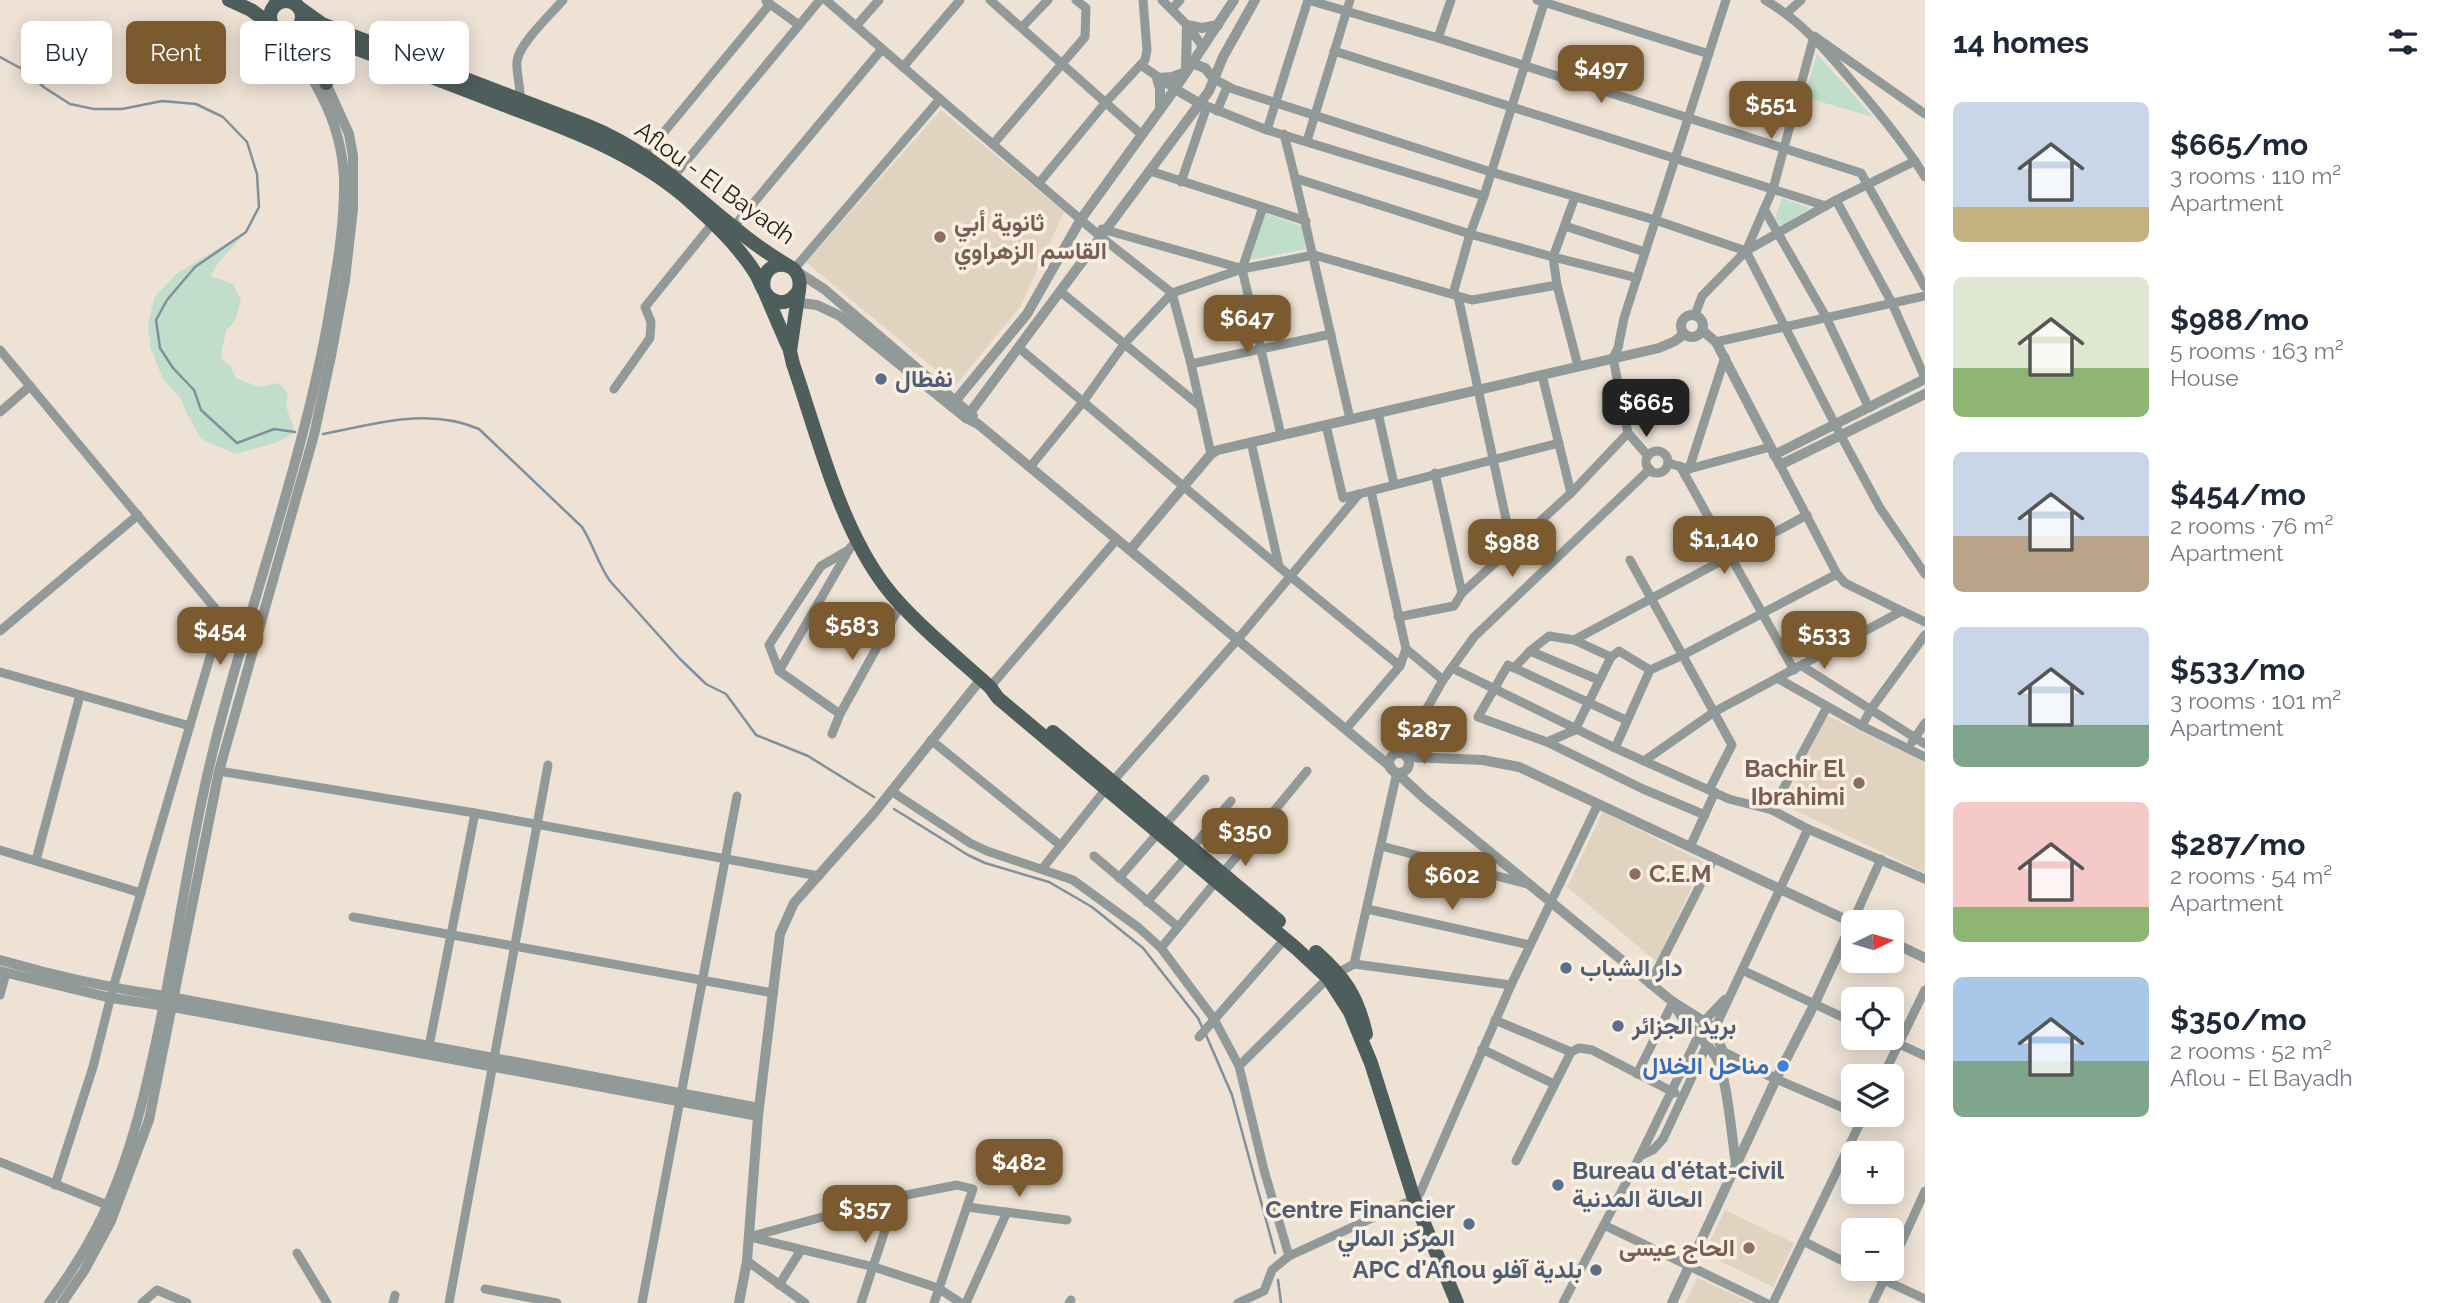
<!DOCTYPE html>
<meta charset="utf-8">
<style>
:root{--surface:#fff;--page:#f2f2f3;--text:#1f2937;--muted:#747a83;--accent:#7b5a30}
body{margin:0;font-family:Raleway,Vazirmatn,sans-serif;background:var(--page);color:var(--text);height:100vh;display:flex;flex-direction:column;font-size:26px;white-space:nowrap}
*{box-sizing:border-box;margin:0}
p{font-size:23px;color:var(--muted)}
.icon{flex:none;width:38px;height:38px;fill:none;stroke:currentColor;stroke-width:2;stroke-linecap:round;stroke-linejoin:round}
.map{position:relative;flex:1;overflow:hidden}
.panel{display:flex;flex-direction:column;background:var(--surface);width:525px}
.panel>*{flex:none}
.guide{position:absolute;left:21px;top:21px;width:665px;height:63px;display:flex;gap:14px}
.needle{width:46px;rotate:85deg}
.fabs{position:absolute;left:1841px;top:910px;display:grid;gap:14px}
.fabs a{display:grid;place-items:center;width:63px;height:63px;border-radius:10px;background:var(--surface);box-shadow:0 4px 18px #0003;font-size:35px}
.price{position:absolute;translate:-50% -60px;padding:0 16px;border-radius:14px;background:var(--accent);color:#fff;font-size:23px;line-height:46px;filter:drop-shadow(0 2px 4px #0008)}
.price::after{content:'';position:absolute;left:50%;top:42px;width:21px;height:16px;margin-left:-10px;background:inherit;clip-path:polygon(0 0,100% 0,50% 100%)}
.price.active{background:#222;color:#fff}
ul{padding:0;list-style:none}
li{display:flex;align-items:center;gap:21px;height:175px;padding:0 28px}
li span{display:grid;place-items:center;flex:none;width:196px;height:140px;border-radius:10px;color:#555}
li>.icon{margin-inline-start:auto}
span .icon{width:84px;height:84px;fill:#fffc;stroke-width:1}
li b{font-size:30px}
h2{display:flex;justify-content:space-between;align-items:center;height:84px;padding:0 28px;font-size:30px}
.pill{padding:0 24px;border-radius:10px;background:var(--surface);box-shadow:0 4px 18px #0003;font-size:24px;line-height:63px}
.pill.active{background:var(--accent);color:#fff}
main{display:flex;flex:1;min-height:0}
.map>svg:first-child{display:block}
</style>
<main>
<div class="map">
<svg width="1925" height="1303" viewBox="0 0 1925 1303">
<rect width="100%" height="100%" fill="#ede2d4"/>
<g fill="#e0d4c1">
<polygon points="941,110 1064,212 1020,307 955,386 806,262"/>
<polygon points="1826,715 1925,762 1925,873 1784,805"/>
<polygon points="1603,812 1703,862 1657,962 1567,887"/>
<polygon points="1725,1210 1794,1243 1773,1287 1704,1253"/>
<polygon points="1697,1278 1753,1303 1685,1303"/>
</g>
<g fill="#c1decc">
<polygon points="1817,54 1873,117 1804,97"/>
<polygon points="1782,198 1810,208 1781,227 1775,218"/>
<polygon points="1264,213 1302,226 1306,249 1250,260"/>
<path d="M246,232L219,262L210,276L233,284L241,300L235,321L226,330C225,341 220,348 222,360L230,365L236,378L259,387L278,383L288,393L286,406L295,432L278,442L235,454L201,439L187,414L181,399L163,379L151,349L148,326L154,298L176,274Z"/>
</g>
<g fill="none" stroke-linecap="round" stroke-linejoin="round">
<g stroke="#7e919d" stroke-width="2.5">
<polyline points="0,57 24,70 45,88 70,104 94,109 122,109 162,101 196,104 223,117 247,142 257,174 259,207 246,232 195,267 167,300 156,320 160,348 173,368 194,390 201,410 237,443 274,429 295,432"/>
<path d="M323,434C375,424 428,407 479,429L582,527C593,544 598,564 610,581L679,658L706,684L726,694L756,735L808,756L874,797"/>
<polyline points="894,809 968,855 985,863 1049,882 1092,907 1143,948 1198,1018 1203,1029"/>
<polyline points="1206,1035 1232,1095 1275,1253"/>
<polyline points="1278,1280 1281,1303"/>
</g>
<g stroke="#919a99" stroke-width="9">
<polyline points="990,0 1142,135"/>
<polyline points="1162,0 1187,25 1203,47"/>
<polyline points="1308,0 1438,38 1861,173 1925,287"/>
<polyline points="1537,0 1709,54"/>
<path d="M1765,0C1803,22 1828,53 1856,86C1881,115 1905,144 1925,177"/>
<polyline points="766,1 799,25"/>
<polyline points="1172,9 1180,0"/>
<polyline points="1787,13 1801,0"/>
<polyline points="857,25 879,0"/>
<polyline points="1022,27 1048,0"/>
<polyline points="1438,38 1451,0"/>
<polyline points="1334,51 1826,206"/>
<polyline points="1141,65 1175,89"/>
<polyline points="903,67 960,0"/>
<polyline points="1214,79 1233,89 1491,172 1655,220 1746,251 1702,296 1695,315"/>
<polyline points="940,99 1101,237 1172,293 1191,364"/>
<path d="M520,100C521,87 516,74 517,61C519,44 551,14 563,0"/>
<polyline points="1199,103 1267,130 1484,196"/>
<polyline points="1217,111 1227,87"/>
<polyline points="1267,130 1308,0"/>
<polyline points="1284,134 1295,178"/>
<polyline points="1307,141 1350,0"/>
<polyline points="994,143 1085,37 1086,8 1076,0"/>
<polyline points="645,155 770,4"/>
<polyline points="1150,171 1263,207"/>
<polyline points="674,176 820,0"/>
<polyline points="1181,182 1207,106"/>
<polyline points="1039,183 1106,102 1145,60 1147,50 1143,0"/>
<polyline points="1575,197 1553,257 1637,278"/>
<polyline points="1836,200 1915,161"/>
<polyline points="1764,209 1826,317 1869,408"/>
<polyline points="1565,226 1645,252"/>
<polyline points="1102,229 1240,268"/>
<polyline points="731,230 882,49"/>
<polyline points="1746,251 1841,436 1880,508 1925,574"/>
<polyline points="1746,251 1773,189 1814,36 1925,114"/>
<polyline points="1746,251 1836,200 1892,303 1925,378"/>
<polyline points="794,269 940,99 826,0"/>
<polyline points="1061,292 1200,406"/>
<polyline points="1453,294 1470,234 1484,196 1545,0"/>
<polyline points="1458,296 1512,547"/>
<polyline points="1716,342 1925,296"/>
<polyline points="1019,348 1290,576 1400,666 1406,649"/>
<polyline points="0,350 243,642"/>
<polyline points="1542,375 1571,493"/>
<polyline points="614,389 650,338 651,322 645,307 713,223"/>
<polyline points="0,412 30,386"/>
<polyline points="1378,413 1394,484"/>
<polyline points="1350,419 1295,178 1470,234 1553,257 1557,285 1578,366"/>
<polyline points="1326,425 1343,498 1371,491 1406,649 1443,680"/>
<polyline points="1281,435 1242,269 1263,207 1306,221"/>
<polyline points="1251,442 1279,566"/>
<circle cx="1657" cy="462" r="11"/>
<polyline points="1211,454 1191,364 1331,334"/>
<polyline points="1648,456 1628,433 1613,358 1618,348 1624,318 1726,0"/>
<polyline points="1668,463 1689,469 1725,357"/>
<polyline points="1680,466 1794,670"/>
<polyline points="1030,467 1083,402 1125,343 1172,293 1242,269 1314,255 1472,300 1557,285"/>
<polyline points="1689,469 1770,447"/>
<polyline points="1435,473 1462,593"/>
<polyline points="1371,491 1559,443"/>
<polyline points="1630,560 1732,745 1709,790"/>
<polyline points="1902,611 1925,622"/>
<polyline points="1398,617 1454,606 1462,593 1571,493 1628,433"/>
<polyline points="0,631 138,515"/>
<polyline points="1530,651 1549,636 1574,640"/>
<polyline points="1802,666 1925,744"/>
<polyline points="1452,668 1615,748 1650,670 1683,655 1837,574"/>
<polyline points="1514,668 1530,651 1599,680"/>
<polyline points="1650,670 1619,651 1611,657 1574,640 1807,515"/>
<polyline points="779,671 769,645 821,566 847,551"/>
<polyline points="0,672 190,726"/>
<polyline points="1777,678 1862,726 1925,757"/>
<polyline points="990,687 1117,539"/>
<polyline points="840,714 779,671 850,548 858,540"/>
<polyline points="1626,720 1508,665 1478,717 1547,742 1643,789 1705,815"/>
<polyline points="1862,726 1871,709 1925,635"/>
<polyline points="1346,729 1400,666"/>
<polyline points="832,734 840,714 901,604"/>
<polyline points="931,740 1060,845"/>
<polyline points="1547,742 1575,730 1611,657"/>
<polyline points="1912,742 1925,723"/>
<polyline points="1615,748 1729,799 1772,810 1808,829 1925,879"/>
<polyline points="1395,754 1418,724 1443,680 1474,637 1650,469"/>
<polyline points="1406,756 1415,732"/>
<polyline points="1644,761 1714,712 1902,611 1845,583 1837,574 1780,465"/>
<polyline points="219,771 475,813 819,876"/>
<polyline points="891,791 970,843 987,851 1073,880 1139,928 1161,948 1214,1019 1239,1066 1264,1170 1289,1256"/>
<polyline points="1772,810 1827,707"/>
<polyline points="1381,846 1528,884"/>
<polyline points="1690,847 1715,792"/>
<polyline points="1192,848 1231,801"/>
<polyline points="0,850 141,893"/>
<polyline points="1094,856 1178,927"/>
<polyline points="36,860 80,695"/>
<polyline points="1042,869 1105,790 1238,639 1359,494"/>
<polyline points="1119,878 1205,779"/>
<polyline points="1147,902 1186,857"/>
<polyline points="1367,909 1530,945"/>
<polyline points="353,917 773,993"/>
<polyline points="1852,923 1881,859"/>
<polyline points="1161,948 1307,771"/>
<polyline points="1354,964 1511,985"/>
<polyline points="1742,970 1853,1022"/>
<polyline points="1650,984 1714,858"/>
<polyline points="0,995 6,973"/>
<polyline points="1495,1020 1571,1052"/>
<polyline points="1199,1037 1285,939"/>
<polyline points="1886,1038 1925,1056"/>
<polyline points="429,1046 475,813"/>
<polyline points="1482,1049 1554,1084"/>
<polyline points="1239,1066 1328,978 1354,964 1397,772"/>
<polyline points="1637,1074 1673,1002"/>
<polyline points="1883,1076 1925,990"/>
<polyline points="1776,1079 1853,1112"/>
<polyline points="1640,1156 1653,1150 1663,1139 1808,829"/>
<polyline points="1516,1161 1571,1052 1579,1048 1592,1050 1675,1093"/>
<polyline points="0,1162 107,1205"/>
<polyline points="55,1185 93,1067 113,988 222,616"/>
<polyline points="967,1207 1067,1220"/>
<polyline points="1604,1225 1766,1303"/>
<polyline points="749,1237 896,1197 957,1185 973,1189 934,1303"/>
<polyline points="750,1237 874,1267 938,1288 961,1303"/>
<polyline points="1803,1241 1853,1266"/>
<polyline points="297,1253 327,1303"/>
<polyline points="747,1261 805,1303"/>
<polyline points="1892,1263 1925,1191"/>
<polyline points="1860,1269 1925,1299"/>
<polyline points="779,1285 801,1250"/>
<polyline points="485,1289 557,1303"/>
<polyline points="142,1303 157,1290 187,1303"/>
<polyline points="393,1303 395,1295"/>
<polyline points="449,1303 548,765"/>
<polyline points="642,1303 737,796"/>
<polyline points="861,1303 896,1197"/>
<polyline points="966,1303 1007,1212"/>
<polyline points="1069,1303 1071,1300"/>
<polyline points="1238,1303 1264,1291 1272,1270 1289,1256 1414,1199 1420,1193 1511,985 1598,804"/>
<polyline points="1563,1303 1640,1156 1707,1018 1725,999"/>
<polyline points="1773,1303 1863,1117 1859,1115"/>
<polyline points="1873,1303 1889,1269"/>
</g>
<g stroke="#919a99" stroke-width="10">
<polyline points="271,11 274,0"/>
<polyline points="1191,63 1205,68 1214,79"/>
<polyline points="1186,68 1187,25 1202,28 1218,25"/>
<polyline points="1175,89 1199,103"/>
<polyline points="1160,108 1160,89 1157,78 1172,77 1186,72"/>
<polyline points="796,271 824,289 973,416"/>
<polyline points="792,302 817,305 840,316 966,418 978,424 1391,767"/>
<circle cx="1692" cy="326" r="11"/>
<polyline points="1702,330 1716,342 1780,465 1925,394"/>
<polyline points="951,406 1027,314 1081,219 1175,89 1234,0"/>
<polyline points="966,418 1209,91 1223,57 1255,0"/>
<polyline points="1774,455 1925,379"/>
<polyline points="1130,550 1211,454 1218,450 1659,348 1675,341 1684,334"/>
<circle cx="1399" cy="763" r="10"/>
<polyline points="1407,757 1483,760 1519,767 1853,923"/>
<polyline points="1397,773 1424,798 1673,1002 1713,1027 1723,1052 1776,1079"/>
<polyline points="1892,942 1925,958"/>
<path d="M0,960C55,976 109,988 165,996L759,1108"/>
<polyline points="0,971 111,998 173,1007 758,1116"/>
<path d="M1673,1002C1684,1026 1703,1036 1716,1057C1727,1075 1732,1140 1736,1164"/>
<path d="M49,1303C69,1276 87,1248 102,1217C132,1154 147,1086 161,1018C180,923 193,828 217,735C252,598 301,465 327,326C335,278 345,228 344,179C342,121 313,73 276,29"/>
<polyline points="62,1303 84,1271 111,1221 149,1120 219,771 314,435 331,356 345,280 353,209 353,156 349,134 311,50 302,20"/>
<polyline points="739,1303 747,1261 758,1116 780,934 794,903 874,813 981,679"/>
<polyline points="1672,1303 1776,1079 1815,1003 1852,923"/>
</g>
<g stroke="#4e5e5d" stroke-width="14">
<polyline points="229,0 251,10 273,26"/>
<circle cx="286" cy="17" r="16"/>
<path d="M301,9L322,24L586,125C668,157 714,222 787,265"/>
<path d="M291,33L328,38C384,59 440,80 496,102C563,127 629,150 684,196C710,219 738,245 756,274C761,283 764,296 773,300C784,306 794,299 799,290C805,256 757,257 764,290"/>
<path d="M326,83C329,66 329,51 347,45"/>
<path d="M799,290L790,351L793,364C818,436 839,525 885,586C911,620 957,657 990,687L998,698L1297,949L1328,978L1350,1012L1371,1063L1414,1199L1457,1303"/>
<polyline points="766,295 788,346"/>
<polyline points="1053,732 1279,921"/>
<path d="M1316,952C1345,978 1357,995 1366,1034"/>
</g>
</g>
<g fill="#8d6e63" stroke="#fbefe1" stroke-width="2.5">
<circle cx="940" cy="237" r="7"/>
<circle cx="1859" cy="783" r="7"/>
<circle cx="1635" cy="874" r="7"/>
<circle cx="1749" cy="1248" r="7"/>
</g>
<g fill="#5c6f8a" stroke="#fbefe1" stroke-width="2.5">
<circle cx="881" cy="379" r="7"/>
<circle cx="1566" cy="968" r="7"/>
<circle cx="1618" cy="1026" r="7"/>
<circle cx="1558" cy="1185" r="7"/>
<circle cx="1469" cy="1224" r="7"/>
<circle cx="1596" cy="1270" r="7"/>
</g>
<circle fill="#3f7fe0" stroke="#fbefe1" stroke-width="2.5" cx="1783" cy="1066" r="7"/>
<g text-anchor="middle" stroke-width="7" stroke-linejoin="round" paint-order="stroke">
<g font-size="24" fill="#211d18" stroke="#fbefe1">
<text transform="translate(715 183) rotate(36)" y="8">Aflou - El Bayadh</text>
</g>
<g font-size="24" font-weight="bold" fill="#785e54" stroke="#fbefe1" text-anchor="start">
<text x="954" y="231">ثانوية أبي<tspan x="954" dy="28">القاسم الزهراوي</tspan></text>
<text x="1845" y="777" text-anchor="end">Bachir El<tspan x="1845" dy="28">Ibrahimi</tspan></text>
<text x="1649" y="882">C.E.M</text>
<text x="1735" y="1256" text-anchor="end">الحاج عيسى</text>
</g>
<g font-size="24" font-weight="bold" fill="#4e5e75" stroke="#fbefe1" text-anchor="start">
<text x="895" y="387">نفطال</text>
<text x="1580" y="976">دار الشباب</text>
<text x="1632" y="1034">بريد الجزائر</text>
<text x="1572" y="1179">Bureau d'état-civil<tspan x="1572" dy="28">الحالة المدنية</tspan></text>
<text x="1455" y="1218" text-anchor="end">Centre Financier<tspan x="1455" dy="28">المركز المالي</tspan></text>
<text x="1582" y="1278" text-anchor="end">APC d'Aflou بلدية آفلو</text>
</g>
<g font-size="24" font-weight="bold" fill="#366cbe" stroke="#fbefe1" text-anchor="end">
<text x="1769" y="1074">مناحل الخلال</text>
</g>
</g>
</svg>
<div class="fabs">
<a><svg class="needle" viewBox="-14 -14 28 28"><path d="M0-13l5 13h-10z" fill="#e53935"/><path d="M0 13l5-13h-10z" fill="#747a83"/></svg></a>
<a><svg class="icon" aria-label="locate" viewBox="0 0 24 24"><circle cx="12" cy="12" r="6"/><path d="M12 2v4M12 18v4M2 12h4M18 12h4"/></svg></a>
<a><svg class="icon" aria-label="layers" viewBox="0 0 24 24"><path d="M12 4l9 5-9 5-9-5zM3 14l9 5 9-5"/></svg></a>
<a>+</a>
<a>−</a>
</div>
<b class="price" style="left:1601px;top:105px">$497</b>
<b class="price" style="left:1771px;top:141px">$551</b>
<b class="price" style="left:1247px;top:355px">$647</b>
<b class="price active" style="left:1646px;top:439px">$665</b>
<b class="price" style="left:1724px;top:576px">$1,140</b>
<b class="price" style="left:1512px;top:579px">$988</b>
<b class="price" style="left:852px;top:662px">$583</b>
<b class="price" style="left:220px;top:667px">$454</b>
<b class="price" style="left:1824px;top:671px">$533</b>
<b class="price" style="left:1424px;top:766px">$287</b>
<b class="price" style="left:1245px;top:868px">$350</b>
<b class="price" style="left:1452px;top:912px">$602</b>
<b class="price" style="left:1019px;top:1199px">$482</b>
<b class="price" style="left:865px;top:1245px">$357</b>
<div class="guide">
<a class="pill">Buy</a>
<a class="pill active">Rent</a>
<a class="pill">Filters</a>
<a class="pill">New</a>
</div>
</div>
<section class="panel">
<h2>14 homes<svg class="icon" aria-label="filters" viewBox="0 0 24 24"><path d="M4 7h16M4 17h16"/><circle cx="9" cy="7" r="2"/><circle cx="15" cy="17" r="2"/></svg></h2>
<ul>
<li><span style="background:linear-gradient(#c9d6e8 75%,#c2b280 0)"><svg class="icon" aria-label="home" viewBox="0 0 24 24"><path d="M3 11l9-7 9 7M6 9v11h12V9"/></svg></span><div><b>$665/mo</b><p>3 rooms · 110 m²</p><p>Apartment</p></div></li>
<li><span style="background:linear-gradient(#dfe7d0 65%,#8fb573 0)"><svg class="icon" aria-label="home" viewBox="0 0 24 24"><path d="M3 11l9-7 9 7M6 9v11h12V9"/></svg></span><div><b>$988/mo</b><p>5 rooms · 163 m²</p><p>House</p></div></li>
<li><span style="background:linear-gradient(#c9d6e8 60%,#b9a48a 0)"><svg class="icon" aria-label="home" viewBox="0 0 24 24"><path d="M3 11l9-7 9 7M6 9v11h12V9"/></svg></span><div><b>$454/mo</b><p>2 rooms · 76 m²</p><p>Apartment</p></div></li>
<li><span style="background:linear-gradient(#c9d6e8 70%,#7fa58c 0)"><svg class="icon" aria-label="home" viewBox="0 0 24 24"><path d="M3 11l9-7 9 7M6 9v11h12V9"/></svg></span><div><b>$533/mo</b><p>3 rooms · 101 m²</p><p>Apartment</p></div></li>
<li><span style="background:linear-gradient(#f6c9c9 75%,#8fb573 0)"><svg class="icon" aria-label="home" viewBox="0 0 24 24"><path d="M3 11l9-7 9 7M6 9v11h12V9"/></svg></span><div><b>$287/mo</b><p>2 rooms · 54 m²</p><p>Apartment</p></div></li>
<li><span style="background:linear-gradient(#a9c7e8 60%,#7fa58c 0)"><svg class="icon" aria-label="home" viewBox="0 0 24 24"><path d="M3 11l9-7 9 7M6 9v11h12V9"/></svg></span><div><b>$350/mo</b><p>2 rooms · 52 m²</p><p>Aflou - El Bayadh</p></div></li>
</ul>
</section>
</main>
